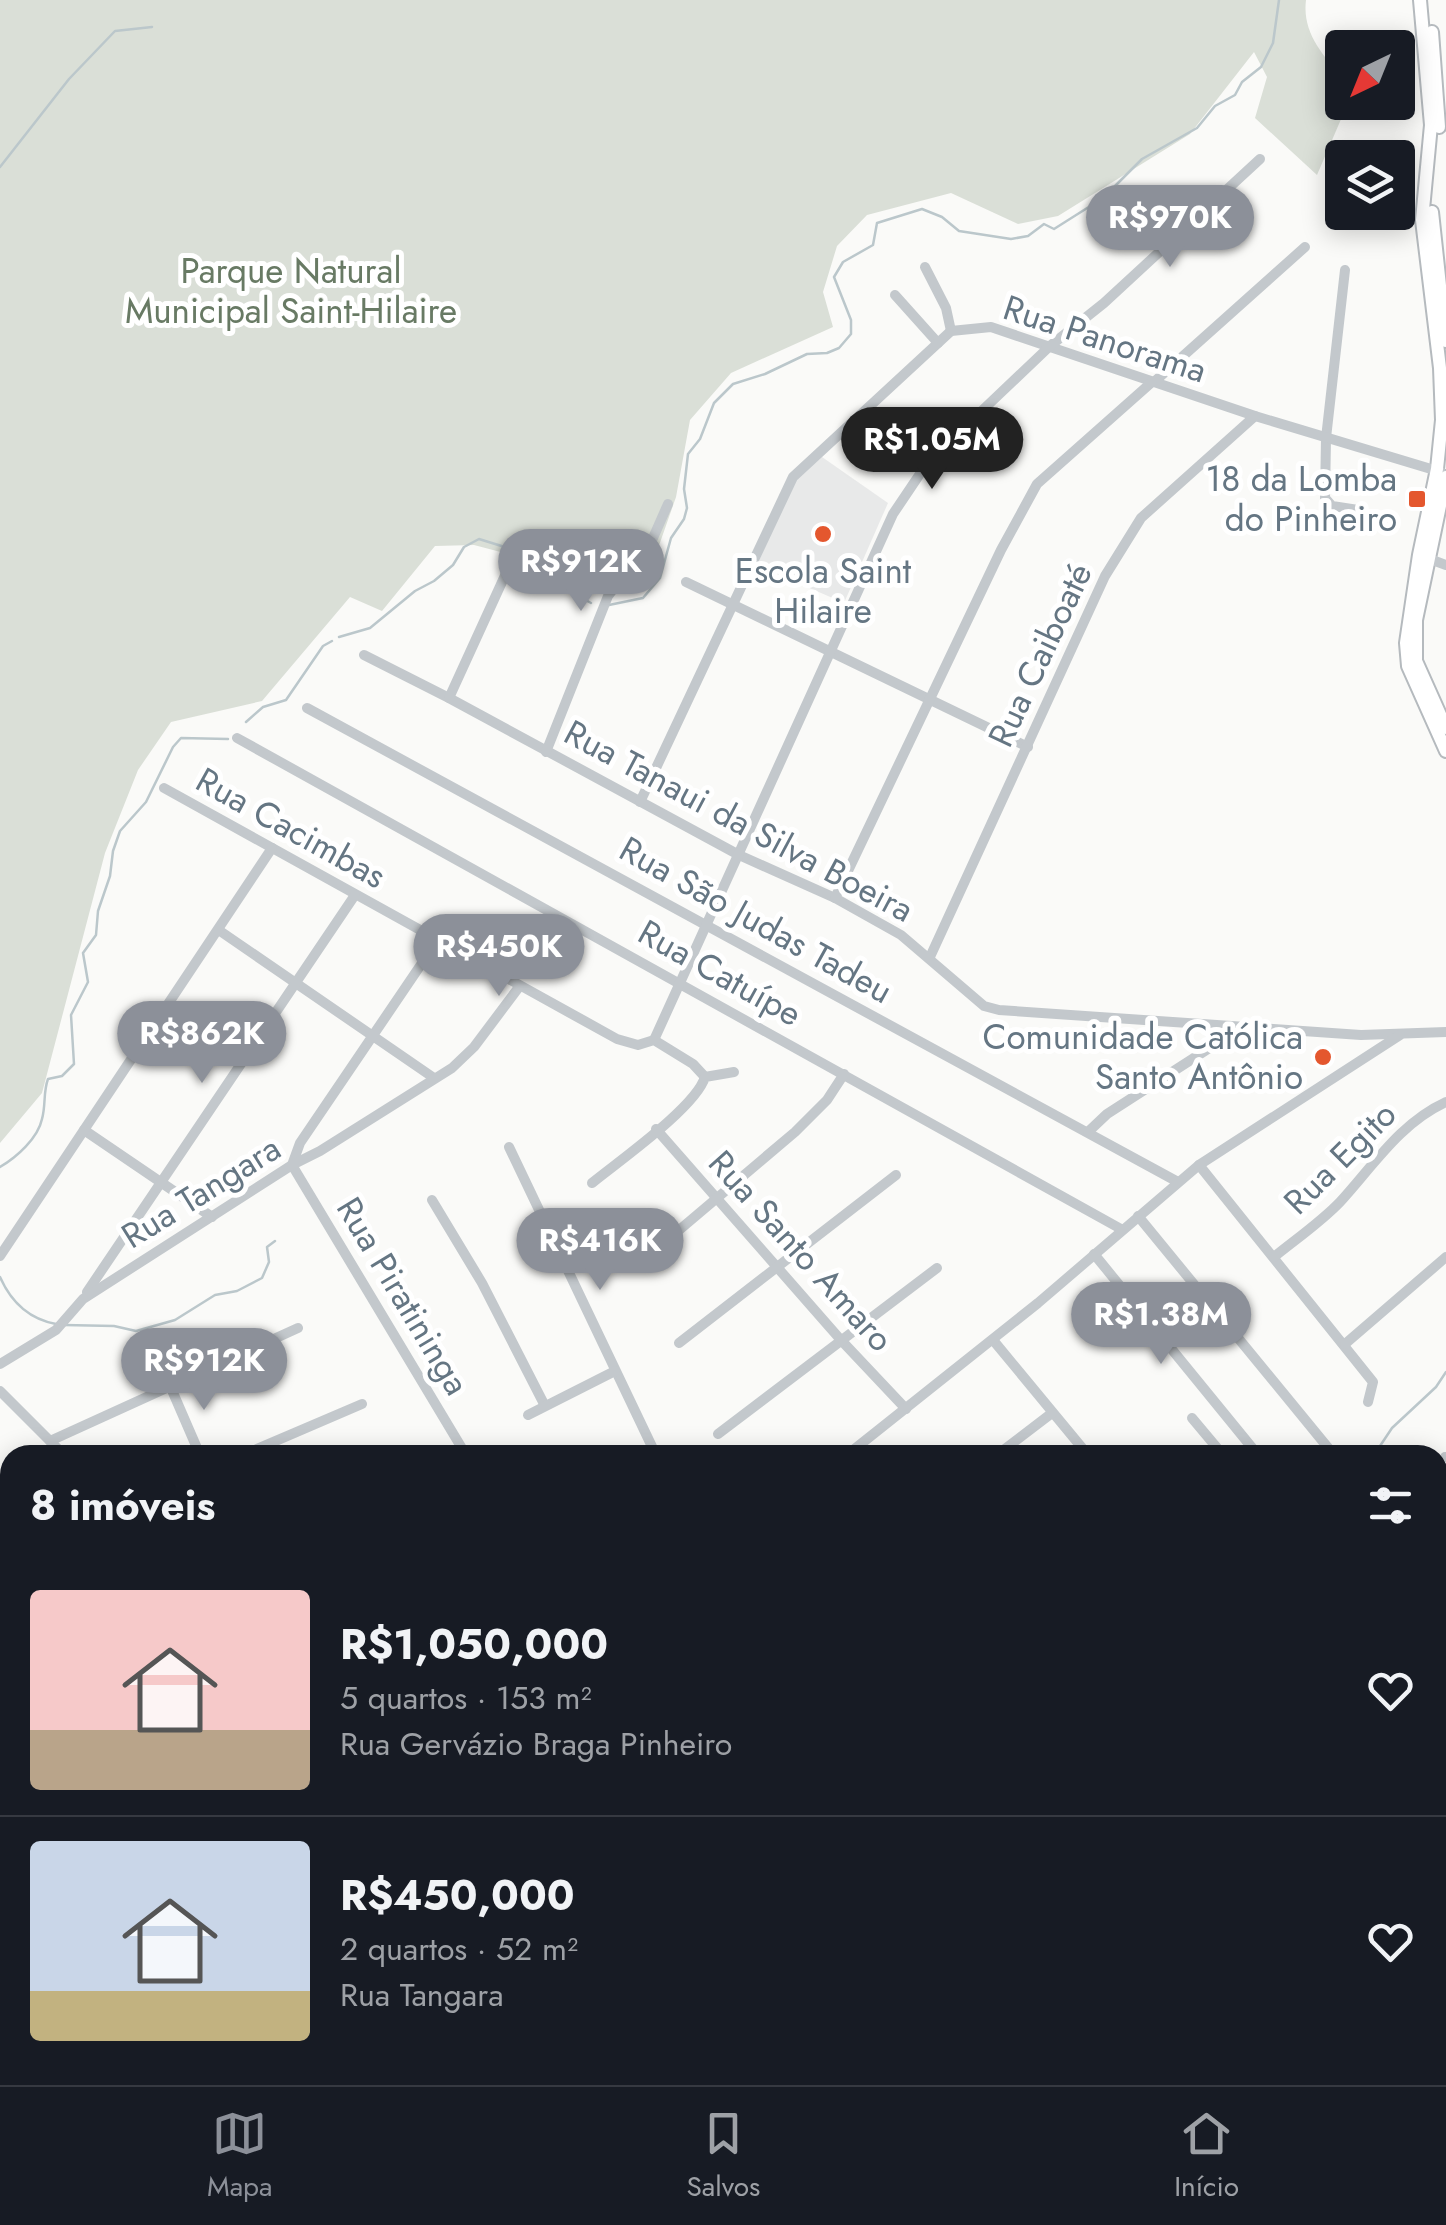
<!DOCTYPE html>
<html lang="pt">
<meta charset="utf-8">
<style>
:root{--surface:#171b24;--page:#20242c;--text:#f1f3f6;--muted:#9ea1a6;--line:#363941;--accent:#8c9099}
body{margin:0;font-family:Jost,sans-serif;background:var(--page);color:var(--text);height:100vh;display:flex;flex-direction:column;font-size:38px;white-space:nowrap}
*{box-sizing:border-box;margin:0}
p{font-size:32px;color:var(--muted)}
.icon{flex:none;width:55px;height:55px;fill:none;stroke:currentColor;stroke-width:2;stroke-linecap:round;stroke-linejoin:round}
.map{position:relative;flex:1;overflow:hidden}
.drawer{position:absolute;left:0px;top:1445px;width:1448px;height:640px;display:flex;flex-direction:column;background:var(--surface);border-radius:30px 30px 0 0;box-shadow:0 5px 25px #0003}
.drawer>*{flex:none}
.needle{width:65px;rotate:223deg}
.buttons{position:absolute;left:1325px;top:30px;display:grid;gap:20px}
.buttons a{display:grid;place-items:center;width:90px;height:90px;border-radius:10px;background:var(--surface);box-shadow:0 5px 25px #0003;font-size:50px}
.price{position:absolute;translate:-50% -85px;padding:0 22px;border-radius:35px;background:var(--accent);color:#fff;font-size:32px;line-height:65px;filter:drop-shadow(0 2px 5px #0008)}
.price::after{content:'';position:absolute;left:50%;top:60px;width:30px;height:22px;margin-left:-15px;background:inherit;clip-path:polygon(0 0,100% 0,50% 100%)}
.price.active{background:#222;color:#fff}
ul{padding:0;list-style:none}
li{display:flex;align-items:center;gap:30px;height:250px;padding:0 30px}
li+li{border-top:2px solid var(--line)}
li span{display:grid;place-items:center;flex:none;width:280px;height:200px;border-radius:10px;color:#555}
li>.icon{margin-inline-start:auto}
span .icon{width:120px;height:120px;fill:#fffc;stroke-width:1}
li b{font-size:42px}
h2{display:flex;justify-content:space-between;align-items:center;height:120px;padding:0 30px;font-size:42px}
.tab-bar{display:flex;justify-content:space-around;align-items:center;height:140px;border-top:2px solid var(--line);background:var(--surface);font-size:28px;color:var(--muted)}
.tab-bar a{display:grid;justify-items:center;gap:5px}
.tab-bar .active{color:var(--accent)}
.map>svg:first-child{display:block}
</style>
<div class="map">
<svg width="1446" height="2085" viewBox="0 0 1446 2085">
<rect width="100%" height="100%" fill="#fafaf8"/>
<polygon fill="#e8e9e9" points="822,457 888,503 844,603 757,565 795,479"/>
<g fill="#dadfd7">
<path d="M0,0H1306C1302,32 1322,54 1342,77V102L1348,103L1317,175L1255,118L1267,77L1254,52L1190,134L1058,216L1018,224L951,193L867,215L837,246L823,292L833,327L731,373L690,420L676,497L649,574L607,580L474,545L435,546L382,611L350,597L262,701L171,722L138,770L105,853L42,1093L0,1143Z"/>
<polygon points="0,1474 10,1486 10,1969 0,1979"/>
</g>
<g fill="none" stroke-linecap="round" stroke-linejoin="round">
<g stroke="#bbc7cb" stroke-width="2.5">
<polyline points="0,167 69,79 115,31 152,27"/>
<polyline points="609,605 643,598 660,578 671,538 684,519 687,508 684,489 688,454 700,439 714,403 733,384 765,374 807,354 827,353 839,348 851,334 851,320 834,277 843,262 873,245 877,223 922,209 942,217 959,231 1011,239 1028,236 1044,224 1054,229 1103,198 1142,159 1197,128 1215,106 1235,95 1242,82 1261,67 1273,43 1279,0"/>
<polyline points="339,637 370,628 415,591 434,581 453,565 464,547 479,539 550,561 557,567 558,585 591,603"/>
<polyline points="246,722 263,707 286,700 323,646 332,641"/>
<path d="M0,1167C17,1157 38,1138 42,1119C46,1105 43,1092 48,1079L62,1076L74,1064L71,1015L88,982L83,953L96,935L98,911L110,876L113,851L120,831L146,802L173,747L181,738L228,739"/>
<path d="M0,1277C11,1302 29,1319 56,1324"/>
<polyline points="64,1325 114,1326 136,1331 175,1320 215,1295 237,1291 262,1278 269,1262 267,1247 275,1241"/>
<polyline points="1374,1455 1392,1428 1436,1387 1446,1372"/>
<polyline points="0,1809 10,1814"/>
</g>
<g stroke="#b5babe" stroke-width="16">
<g id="major">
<polyline points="1420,0 1431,125 1422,220 1440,368 1442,420 1437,469 1419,555 1406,643 1408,666 1446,751"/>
<polyline points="1432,32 1439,127"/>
<polyline points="1432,212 1446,341"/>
<polyline points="1446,477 1416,620 1416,661 1446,728"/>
<polyline points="1438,1881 1446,1872"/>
<polyline points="1438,1897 1446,1888"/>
<polyline points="1280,2085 1292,2075"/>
<polyline points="1297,2085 1308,2075"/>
</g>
</g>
<g stroke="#c3c8cc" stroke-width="10">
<polyline points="925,267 946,308 951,331"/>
<polyline points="1345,270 1326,438 1325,498 1332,506 1358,510"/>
<polyline points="895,295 938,343"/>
<polyline points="1154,382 1305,247"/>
<polyline points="1427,558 1446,565"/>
<polyline points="686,582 1028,747"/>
<polyline points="364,655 449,698 739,855 835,898 901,935 984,1006 999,1010 1361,1035 1446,1032"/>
<polyline points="449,698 507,571"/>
<polyline points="307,708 1178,1182"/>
<polyline points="237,738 1121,1229"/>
<polyline points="546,752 608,596 618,583 638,572 668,504"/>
<polyline points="164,788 617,1039 638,1045 654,1040 693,1064 705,1077"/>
<polyline points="640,802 793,477 951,331 991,327 1255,416 1441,472"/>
<polyline points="835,898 1001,550 1037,484 1152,382"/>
<polyline points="220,931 434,1078"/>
<polyline points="437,941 300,1143 292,1165 466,1455"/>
<polyline points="930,957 1105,576 1141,518 1255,416"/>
<polyline points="654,1040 893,514 928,462 1050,346 1104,303 1260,159"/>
<polyline points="656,1129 840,1339 906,1409"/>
<polyline points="84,1130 212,1217"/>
<polyline points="1088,1132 1107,1114 1242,1027"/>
<polyline points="509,1147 656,1455"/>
<polyline points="1199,1165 1373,1382 1368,1402"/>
<path d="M592,1183C619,1161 696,1107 705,1077L734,1072"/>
<polyline points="432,1200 482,1283 544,1404"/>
<polyline points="1138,1216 1334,1455"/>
<polyline points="1094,1254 1258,1455"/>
<polyline points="0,1256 272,848"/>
<path d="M1274,1257C1296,1239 1321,1222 1340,1202C1373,1166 1400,1123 1446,1102"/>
<polyline points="639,1264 795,1132 827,1100 844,1074"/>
<polyline points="87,1292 355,895"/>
<polyline points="993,1340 1088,1455"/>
<polyline points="679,1343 896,1175"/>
<polyline points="1345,1344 1446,1257"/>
<polyline points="0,1364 56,1330 83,1299 292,1165 320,1151 452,1068 474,1047 519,987"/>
<polyline points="171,1388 200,1455"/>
<polyline points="0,1391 64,1455"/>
<polyline points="528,1415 615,1371"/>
<polyline points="1192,1418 1223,1455"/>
<polyline points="718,1434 937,1268"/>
<polyline points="50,1441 298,1328"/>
<polyline points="243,1455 362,1404"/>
<polyline points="847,1455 1038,1303 1199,1165 1400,1035"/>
<polyline points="997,1455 1052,1413"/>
<polyline points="1445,1457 1446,1457"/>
<polyline points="1438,1637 1446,1642"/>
<polyline points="1438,1695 1446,1701"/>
<polyline points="1438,1836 1446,1843"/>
<polyline points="0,2001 10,1992"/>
<polyline points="99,2075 112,2085"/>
<polyline points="627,2075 638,2085"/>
<polyline points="902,2075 912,2085"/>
<polyline points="1048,2075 1059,2085"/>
<polyline points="1429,2080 1432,2085"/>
<polyline points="0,2082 4,2085"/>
<polyline points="238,2085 250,2075"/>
<polyline points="382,2085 394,2075"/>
<polyline points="520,2085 533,2075"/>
<polyline points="673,2085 686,2075"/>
<polyline points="842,2085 852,2075"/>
<polyline points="991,2085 1000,2075"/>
<polyline points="1130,2085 1139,2075"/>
</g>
<use href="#major" stroke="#fff" stroke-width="12"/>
</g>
<g fill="#e4572e" stroke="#fff" stroke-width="4">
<rect x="1407" y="489" width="20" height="20" rx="5"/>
<circle cx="823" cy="534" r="10"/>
<circle cx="1323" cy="1057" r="10"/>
</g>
<g text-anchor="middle" stroke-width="10" stroke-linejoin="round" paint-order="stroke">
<g font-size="35" fill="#687a64" stroke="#fff">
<text x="291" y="283">Parque Natural<tspan x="291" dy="40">Municipal Saint-Hilaire</tspan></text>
</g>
<g font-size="35" fill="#657683" stroke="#fff">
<text transform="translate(1105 339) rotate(18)" y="12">Rua Panorama</text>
<text transform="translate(1040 655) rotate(-65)" y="12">Rua Caiboaté</text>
<text transform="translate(739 821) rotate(28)" y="12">Rua Tanaui da Silva Boeira</text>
<text transform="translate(291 828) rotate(29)" y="12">Rua Cacimbas</text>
<text transform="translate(756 920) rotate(29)" y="12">Rua São Judas Tadeu</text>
<text transform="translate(720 973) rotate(29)" y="12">Rua Catuípe</text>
<text transform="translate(1340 1158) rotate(-45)" y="12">Rua Egito</text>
<text transform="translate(201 1192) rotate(-32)" y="12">Rua Tangara</text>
<text transform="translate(801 1251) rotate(48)" y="12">Rua Santo Amaro</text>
<text transform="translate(403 1296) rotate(59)" y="12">Rua Piratininga</text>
</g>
<g font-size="35" fill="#657683" stroke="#fff" text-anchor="end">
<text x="1397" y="491">18 da Lomba<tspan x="1397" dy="40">do Pinheiro</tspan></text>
<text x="823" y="583" text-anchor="middle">Escola Saint<tspan x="823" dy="40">Hilaire</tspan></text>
<text x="1303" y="1049">Comunidade Católica<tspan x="1303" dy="40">Santo Antônio</tspan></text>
</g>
</g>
</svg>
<div class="buttons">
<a><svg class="needle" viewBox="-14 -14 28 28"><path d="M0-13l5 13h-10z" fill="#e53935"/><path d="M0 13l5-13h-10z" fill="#9ea1a6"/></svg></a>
<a><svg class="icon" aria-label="layers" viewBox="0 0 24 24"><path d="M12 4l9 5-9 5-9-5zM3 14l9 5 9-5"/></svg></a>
</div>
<b class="price" style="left:1170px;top:270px">R$970K</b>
<b class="price active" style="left:932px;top:492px">R$1.05M</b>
<b class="price" style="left:581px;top:614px">R$912K</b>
<b class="price" style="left:499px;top:999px">R$450K</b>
<b class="price" style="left:202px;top:1086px">R$862K</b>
<b class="price" style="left:600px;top:1293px">R$416K</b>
<b class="price" style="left:1161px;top:1367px">R$1.38M</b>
<b class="price" style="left:204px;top:1413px">R$912K</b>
<section class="drawer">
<h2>8 imóveis<svg class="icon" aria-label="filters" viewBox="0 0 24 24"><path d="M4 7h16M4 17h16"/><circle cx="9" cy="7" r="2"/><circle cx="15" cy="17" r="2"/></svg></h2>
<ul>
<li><span style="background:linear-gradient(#f6c9c9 70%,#b9a48a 0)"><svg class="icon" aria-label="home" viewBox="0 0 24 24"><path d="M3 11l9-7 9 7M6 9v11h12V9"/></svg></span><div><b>R$1,050,000</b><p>5 quartos · 153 m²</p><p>Rua Gervázio Braga Pinheiro</p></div><svg class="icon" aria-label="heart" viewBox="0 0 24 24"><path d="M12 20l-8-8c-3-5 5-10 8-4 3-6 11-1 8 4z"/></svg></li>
<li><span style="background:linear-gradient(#c9d6e8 75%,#c2b280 0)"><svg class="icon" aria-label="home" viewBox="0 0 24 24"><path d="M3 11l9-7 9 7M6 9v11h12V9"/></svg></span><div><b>R$450,000</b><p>2 quartos · 52 m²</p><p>Rua Tangara</p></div><svg class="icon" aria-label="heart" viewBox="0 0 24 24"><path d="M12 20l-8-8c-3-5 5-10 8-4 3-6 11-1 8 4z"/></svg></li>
</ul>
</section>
</div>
<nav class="tab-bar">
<a class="active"><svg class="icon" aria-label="map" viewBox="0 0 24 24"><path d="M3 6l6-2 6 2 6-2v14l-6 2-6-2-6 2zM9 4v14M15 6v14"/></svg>Mapa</a>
<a><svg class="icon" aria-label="saved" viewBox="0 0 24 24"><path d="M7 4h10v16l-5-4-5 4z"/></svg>Salvos</a>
<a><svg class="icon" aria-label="home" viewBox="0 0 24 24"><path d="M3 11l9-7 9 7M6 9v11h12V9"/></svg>Início</a>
</nav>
